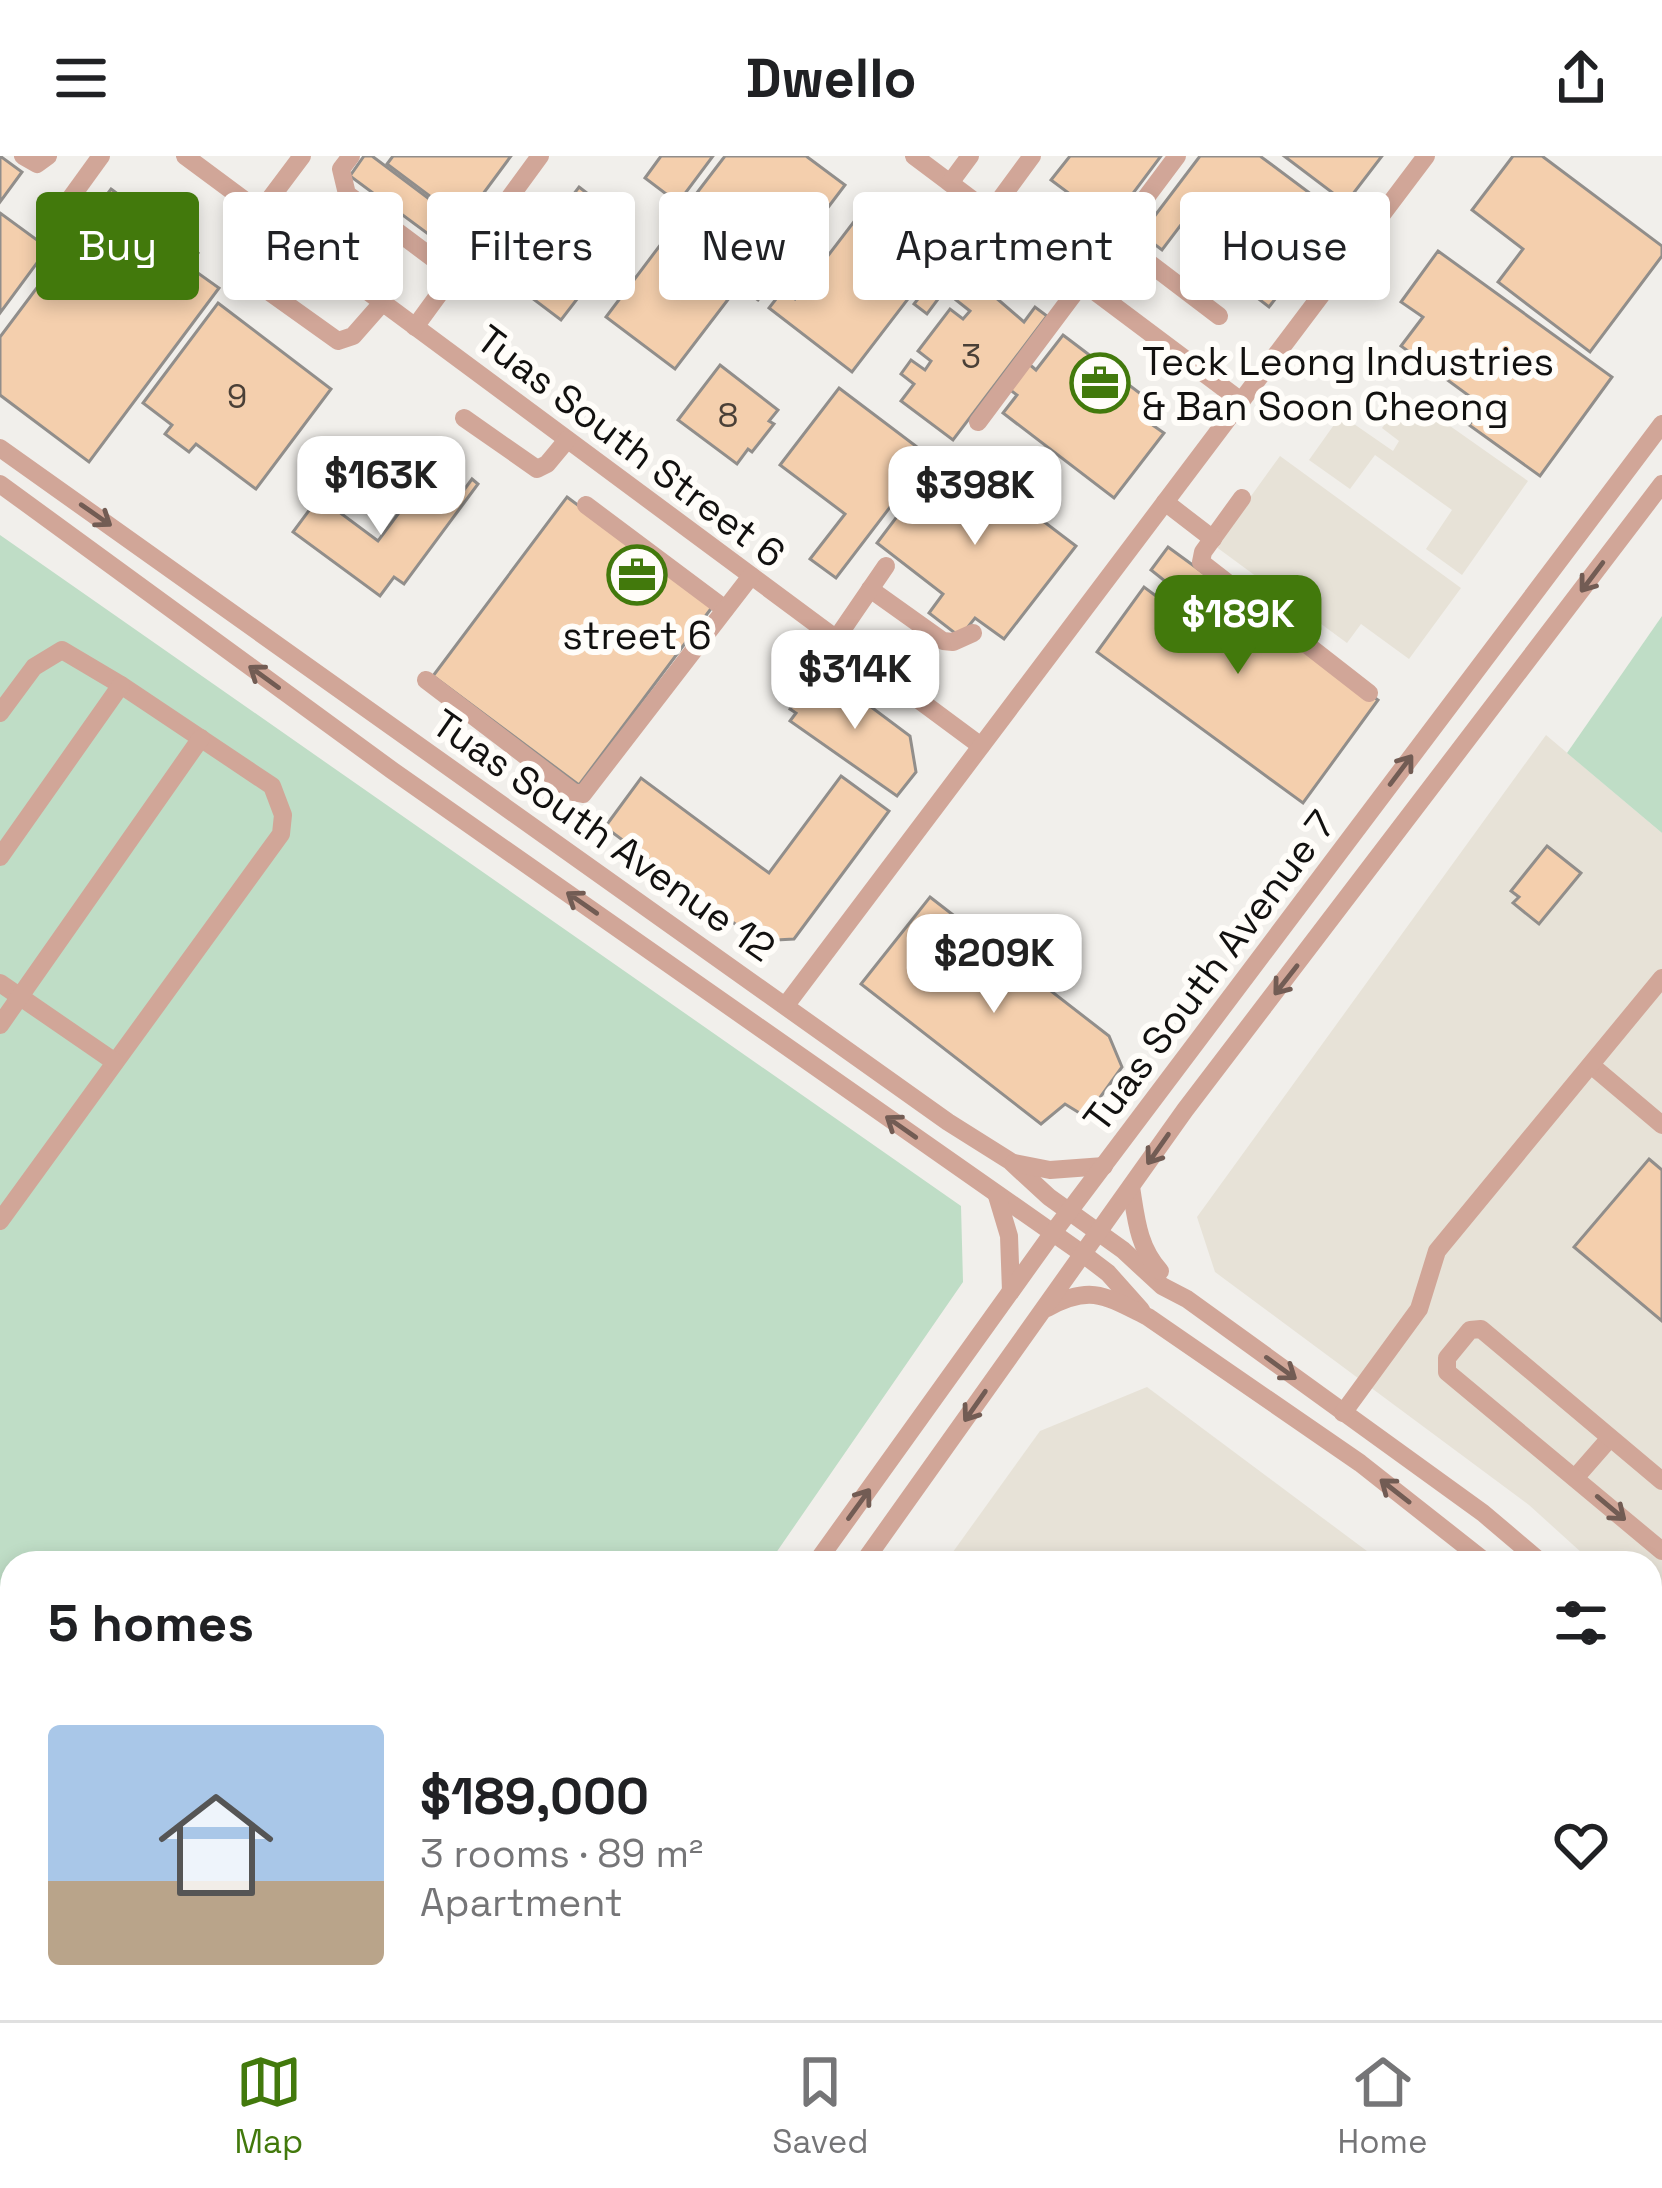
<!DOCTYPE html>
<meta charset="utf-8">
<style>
:root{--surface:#fff;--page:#f6f6f6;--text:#202124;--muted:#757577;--line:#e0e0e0;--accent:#42790c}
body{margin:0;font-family:"Space Grotesk",sans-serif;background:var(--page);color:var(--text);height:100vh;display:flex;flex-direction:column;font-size:45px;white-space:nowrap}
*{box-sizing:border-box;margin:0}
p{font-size:39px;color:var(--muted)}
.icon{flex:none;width:66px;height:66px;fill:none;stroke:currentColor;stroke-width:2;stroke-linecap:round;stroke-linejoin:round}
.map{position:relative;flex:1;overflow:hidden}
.drawer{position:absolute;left:0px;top:1395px;width:1662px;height:471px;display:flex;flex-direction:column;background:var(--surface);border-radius:36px 36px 0 0;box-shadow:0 6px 18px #0003}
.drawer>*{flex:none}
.guide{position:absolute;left:36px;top:36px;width:1590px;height:108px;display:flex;gap:24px}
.price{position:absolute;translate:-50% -102px;padding:0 27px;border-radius:24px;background:#fff;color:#222;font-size:39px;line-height:78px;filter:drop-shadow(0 3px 6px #0008)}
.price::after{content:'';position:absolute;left:50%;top:72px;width:36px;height:27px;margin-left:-18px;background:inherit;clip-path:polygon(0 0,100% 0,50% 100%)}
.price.current{background:var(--accent);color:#fff}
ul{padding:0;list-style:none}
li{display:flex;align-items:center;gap:36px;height:300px;padding:0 48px}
li span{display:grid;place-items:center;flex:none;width:336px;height:240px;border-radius:12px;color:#555}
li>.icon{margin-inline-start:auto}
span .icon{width:144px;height:144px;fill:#fffc;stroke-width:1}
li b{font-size:51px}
h2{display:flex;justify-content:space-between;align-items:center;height:144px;padding:0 48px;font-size:51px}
.tag{padding:0 42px;border-radius:12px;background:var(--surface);box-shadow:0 6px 18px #0003;font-size:42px;line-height:108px}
.tag.current{background:var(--accent);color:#fff}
header{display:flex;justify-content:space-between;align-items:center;height:156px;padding:0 48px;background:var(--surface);font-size:54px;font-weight:700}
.tab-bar{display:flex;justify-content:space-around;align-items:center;height:168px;border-top:3px solid var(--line);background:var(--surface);font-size:33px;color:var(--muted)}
.tab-bar a{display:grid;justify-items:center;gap:6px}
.tab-bar .current{color:var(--accent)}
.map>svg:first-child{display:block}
</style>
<header><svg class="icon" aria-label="menu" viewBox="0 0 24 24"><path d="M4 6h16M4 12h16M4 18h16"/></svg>Dwello<svg class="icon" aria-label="share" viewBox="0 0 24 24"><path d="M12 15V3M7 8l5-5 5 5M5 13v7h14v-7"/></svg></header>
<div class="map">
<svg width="1662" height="1864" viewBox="0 0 1662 1864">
<rect width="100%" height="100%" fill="#f1efeb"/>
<g fill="#e7e2d7">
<polygon points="1406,239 1528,325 1462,419 1426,393 1452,354 1375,299 1350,333 1309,304 1341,259 1393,295 1399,285 1382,272"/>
<polygon points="1280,300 1461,432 1409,503 1361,468 1347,487 1215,390"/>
<polygon points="1546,579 1662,677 1662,1470 1650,1459 1650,1407 1593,1407 1529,1349 1215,1116 1197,1061"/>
<polygon points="1147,1231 1383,1407 945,1407 1040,1275"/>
<polygon points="1650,1645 1662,1656 1662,1864 618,1864 625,1854 1650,1854"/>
</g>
<g fill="#bfddc6">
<polygon points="0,379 961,1050 963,1126 769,1407 12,1407 12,1854 458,1854 452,1864 0,1864"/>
<polygon points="1662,460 1662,677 1567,597"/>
</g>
<g fill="#f4cfad" stroke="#918e8b" stroke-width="3">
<polygon points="0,0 22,16 0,46"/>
<polygon points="364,0 372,0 460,66 443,89 350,20"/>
<polygon points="393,0 511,0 463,65 387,8"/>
<polygon points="661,0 713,0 678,47 645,22"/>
<polygon points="725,0 806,0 845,29 758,144 667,76"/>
<polygon points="1070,0 1161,0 1110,68 1051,24"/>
<polygon points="1200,0 1260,0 1339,59 1269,151 1251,137 1258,129 1180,70 1162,94 1141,78"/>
<polygon points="1284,0 1382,0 1346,47"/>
<polygon points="1513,0 1542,0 1662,90 1662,100 1590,196 1498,126 1523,93 1472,54"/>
<polygon points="579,31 631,71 601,112 548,72"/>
<polygon points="111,33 198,97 188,110 219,132 89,306 0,239 0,181"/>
<polygon points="875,38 947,92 852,216 769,152 783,134 795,143"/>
<polygon points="0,57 48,92 0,157"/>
<polygon points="543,68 601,112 561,164 503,120"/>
<polygon points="664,84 733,137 675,213 606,161"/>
<polygon points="1438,95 1612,221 1540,320 1469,269 1483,250 1401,190 1423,161 1401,146"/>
<polygon points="944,109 956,119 927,158 914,148"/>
<polygon points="973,122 1024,166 1035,151 1047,160 953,284 901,245 914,228 901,218 911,204 925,214 931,205 918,195 950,153 963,163 970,155 956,144"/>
<polygon points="218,147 331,233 256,333 196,288 189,296 165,278 172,269 143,247"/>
<polygon points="1063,179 1162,254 1151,268 1164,277 1114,342 1003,257 1017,239 1009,233 1029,208 1036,214"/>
<polygon points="720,209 778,254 769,265 774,268 752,296 748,293 737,308 678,264"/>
<polygon points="839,232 929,300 836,422 810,403 845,358 780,309"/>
<polygon points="948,293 1076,390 1004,483 975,462 960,481 929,457 943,438 877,387"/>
<polygon points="472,323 478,328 404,428 394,421 380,440 293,376 319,341 378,385 419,330 450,353"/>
<polygon points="567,341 713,450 579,629 433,520"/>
<polygon points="1168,391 1378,544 1303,647 1097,496 1144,431 1160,443 1170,429 1151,414"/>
<polygon points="819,512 910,580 916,616 897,640 790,565 796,557 790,553"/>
<polygon points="841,620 889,655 794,783 758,785 605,671 641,622 769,717"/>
<polygon points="1547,690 1581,717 1539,768 1513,747 1519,741 1511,735"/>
<polygon points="930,741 1109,880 1122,911 1086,961 1065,948 1041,968 861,828"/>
<polygon points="1649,1003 1662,1014 1662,1165 1574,1091"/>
<polygon points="765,1854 997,1854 1011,1864 758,1864"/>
<polygon points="1020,1854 1071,1854 1085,1864 1013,1864"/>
<polygon points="1409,1854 1528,1854 1532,1856 1526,1864 1402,1864"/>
</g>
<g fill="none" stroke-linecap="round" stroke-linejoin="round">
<g stroke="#d1a698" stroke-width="18">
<polyline points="23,0 37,8 48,0"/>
<polyline points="185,0 981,590"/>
<polyline points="351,0 341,13 347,38 454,118"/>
<polyline points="914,0 1241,245"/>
<polyline points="950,27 970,0"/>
<polyline points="67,47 101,0"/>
<polyline points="260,56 302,0"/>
<polyline points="990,57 1032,0"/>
<polyline points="1115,81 1219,160"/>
<polyline points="240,115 338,185 353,180 382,147"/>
<polyline points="415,171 540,0"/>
<polyline points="464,262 537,313 547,308 567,284"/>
<polyline points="978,266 1177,0"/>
<polyline points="0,292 948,966 1010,1005 1049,1041 1123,1094 1162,1130 1187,1143 1483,1357 1542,1407"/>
<polyline points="0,328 393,615 1083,1098 1108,1117 1141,1154"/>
<polyline points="1242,342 1203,396 1201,406 1369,537"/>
<polyline points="1165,346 1213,383"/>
<polyline points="586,349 725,453"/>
<polyline points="870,433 943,485 953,486 973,477"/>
<polyline points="836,483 886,410"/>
<polyline points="426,524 573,636 583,638 751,420"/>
<polyline points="0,557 34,511 62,494 121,529 272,630 283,659 281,678 0,1065"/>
<polyline points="0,701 121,529"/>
<polyline points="0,827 115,906"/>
<polyline points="786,849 1426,0"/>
<polyline points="0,869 201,582"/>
<polyline points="1591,909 1662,969"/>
<polyline points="1014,1007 1050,1014 1104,1010"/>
<path d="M1131,1031C1136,1062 1138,1091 1160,1115"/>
<polyline points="997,1040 1009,1080 1011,1135"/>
<path d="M1047,1152C1091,1128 1106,1140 1148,1161L1360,1307L1487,1407"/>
<polyline points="1343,1257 1419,1153 1437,1095 1662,822"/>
<polyline points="1575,1322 1610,1282"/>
<polyline points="1662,1325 1481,1173 1470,1174 1447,1202 1447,1216 1662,1395"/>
<polyline points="816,1407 1052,1078 1662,268"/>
<polyline points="863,1407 1185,954 1662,328"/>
<polyline points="1650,1501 1662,1513"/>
<polyline points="1650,1547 1662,1559"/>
<polyline points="1103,1854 1118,1864"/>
<polyline points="1317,1854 1331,1864"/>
<polyline points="489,1864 496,1854"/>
<polyline points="539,1864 546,1854"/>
<polyline points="727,1864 734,1854"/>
</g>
</g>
<defs><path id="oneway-shaft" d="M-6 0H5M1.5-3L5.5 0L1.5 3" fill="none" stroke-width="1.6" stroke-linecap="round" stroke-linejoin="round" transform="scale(3)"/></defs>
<g stroke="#725c54">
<use href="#oneway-shaft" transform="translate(96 359) rotate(35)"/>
<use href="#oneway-shaft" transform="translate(1592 421) rotate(127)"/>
<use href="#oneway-shaft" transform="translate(264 521) rotate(-144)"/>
<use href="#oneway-shaft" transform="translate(1401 614) rotate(-53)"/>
<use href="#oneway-shaft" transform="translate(582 747) rotate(-145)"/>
<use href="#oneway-shaft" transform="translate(1286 824) rotate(128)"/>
<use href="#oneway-shaft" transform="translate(901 971) rotate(-145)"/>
<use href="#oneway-shaft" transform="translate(1158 993) rotate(125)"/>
<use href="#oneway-shaft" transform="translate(1281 1212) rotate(36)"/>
<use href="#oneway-shaft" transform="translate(975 1250) rotate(125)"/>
<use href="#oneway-shaft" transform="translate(1395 1335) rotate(-142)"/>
<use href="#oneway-shaft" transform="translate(859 1348) rotate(-54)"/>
<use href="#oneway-shaft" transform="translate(1611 1352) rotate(40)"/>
</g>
<defs>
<g id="office-ring" transform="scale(3)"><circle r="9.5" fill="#fffdf9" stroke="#42790c" stroke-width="1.5"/><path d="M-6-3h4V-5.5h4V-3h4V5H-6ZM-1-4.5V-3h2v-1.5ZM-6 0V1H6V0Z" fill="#42790c"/></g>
</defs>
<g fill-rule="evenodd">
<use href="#office-ring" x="1100" y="227"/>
<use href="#office-ring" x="637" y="419"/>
</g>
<g text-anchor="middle" stroke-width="12" stroke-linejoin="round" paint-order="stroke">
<g font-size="33" fill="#4a4037">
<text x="971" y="212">3</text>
<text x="237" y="252">9</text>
<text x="728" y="271">8</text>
</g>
<g font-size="39" fill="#121110" stroke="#fffdf9" text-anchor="start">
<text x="1142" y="219">Teck Leong Industries<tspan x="1142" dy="45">&amp; Ban Soon Cheong</tspan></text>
<text x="637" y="493" text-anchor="middle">street 6</text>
</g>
<g font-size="39" fill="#121110" stroke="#fffdf9">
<text transform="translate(631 290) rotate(37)" y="14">Tuas South Street 6</text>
<text transform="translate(604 679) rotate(35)" y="14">Tuas South Avenue 12</text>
<text transform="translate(1209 815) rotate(-53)" y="14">Tuas South Avenue 7</text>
</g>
</g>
</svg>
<b class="price" style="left:381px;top:382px">$163K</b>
<b class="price" style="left:975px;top:392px">$398K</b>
<b class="price current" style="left:1238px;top:521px">$189K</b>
<b class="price" style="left:855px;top:576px">$314K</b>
<b class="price" style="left:994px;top:860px">$209K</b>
<div class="guide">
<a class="tag current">Buy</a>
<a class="tag">Rent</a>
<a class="tag">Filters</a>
<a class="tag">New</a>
<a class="tag">Apartment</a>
<a class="tag">House</a>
</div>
<section class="drawer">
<h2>5 homes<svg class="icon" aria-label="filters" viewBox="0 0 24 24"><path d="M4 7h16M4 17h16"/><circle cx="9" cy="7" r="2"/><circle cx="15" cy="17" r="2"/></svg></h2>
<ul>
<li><span style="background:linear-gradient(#a9c7e8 65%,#b9a48a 0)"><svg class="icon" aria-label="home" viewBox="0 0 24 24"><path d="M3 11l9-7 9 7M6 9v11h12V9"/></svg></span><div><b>$189,000</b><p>3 rooms · 89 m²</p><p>Apartment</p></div><svg class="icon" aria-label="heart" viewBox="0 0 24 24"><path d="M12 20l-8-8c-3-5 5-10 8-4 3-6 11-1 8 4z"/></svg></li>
</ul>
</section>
</div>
<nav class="tab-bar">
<a class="current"><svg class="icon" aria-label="map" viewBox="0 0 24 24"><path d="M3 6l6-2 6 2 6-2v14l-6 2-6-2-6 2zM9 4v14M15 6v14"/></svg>Map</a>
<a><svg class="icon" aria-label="saved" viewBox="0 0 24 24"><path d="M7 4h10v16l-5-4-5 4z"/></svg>Saved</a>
<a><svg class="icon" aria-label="home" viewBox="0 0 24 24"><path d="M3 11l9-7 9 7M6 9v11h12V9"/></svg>Home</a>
</nav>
